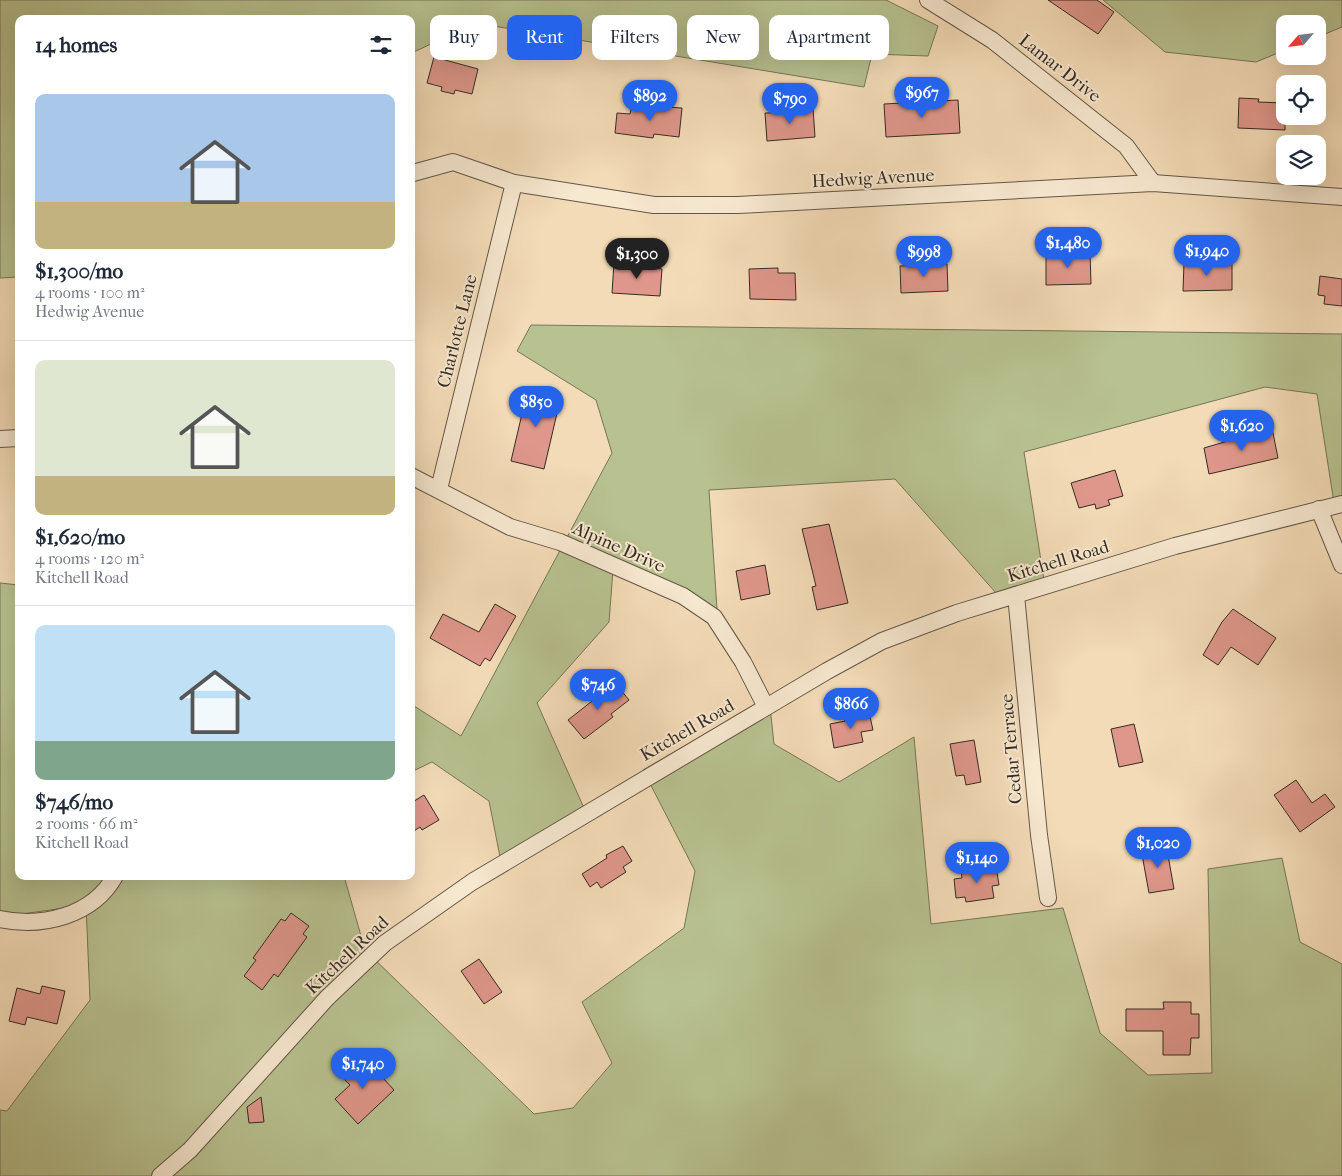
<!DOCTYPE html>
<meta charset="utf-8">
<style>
:root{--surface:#fff;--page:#f2f2f3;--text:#1f2937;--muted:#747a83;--line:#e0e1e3;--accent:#2563eb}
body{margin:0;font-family:"IM FELL French Canon",serif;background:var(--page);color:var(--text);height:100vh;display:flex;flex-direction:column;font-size:19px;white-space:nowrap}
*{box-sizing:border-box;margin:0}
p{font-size:16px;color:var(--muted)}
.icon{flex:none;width:28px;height:28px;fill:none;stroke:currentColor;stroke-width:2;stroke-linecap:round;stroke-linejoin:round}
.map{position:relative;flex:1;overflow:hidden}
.side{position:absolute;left:15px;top:15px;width:400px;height:865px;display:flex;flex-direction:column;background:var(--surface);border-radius:10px;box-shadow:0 5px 20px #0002}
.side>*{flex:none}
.banner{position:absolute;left:430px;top:15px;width:475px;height:45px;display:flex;gap:10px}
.needle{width:32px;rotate:242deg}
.controls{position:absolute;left:1276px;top:15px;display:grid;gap:10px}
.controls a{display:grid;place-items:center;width:50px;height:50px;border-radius:10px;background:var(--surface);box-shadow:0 5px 20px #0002;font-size:25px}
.price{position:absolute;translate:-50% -42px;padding:0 11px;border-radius:18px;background:var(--accent);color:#fff;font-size:16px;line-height:32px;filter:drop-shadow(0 1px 2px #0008)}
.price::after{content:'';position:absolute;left:50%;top:30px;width:15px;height:11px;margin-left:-8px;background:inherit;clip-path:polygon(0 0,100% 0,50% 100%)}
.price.active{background:#222;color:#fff}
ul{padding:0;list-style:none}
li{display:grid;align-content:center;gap:10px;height:265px;padding:0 20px}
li+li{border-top:1px solid var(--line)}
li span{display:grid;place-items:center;height:155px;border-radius:10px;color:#555}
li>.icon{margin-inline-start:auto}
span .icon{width:90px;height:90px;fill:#fffc;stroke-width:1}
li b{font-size:21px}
h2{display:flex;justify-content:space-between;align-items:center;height:60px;padding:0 20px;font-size:21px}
.pill{padding:0 18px;border-radius:10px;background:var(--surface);box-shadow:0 5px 20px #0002;font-size:18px;line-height:45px}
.pill.active{background:var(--accent);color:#fff}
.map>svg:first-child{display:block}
</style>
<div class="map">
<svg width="1342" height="1176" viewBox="0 0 1342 1176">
<rect width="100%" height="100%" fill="#f3dbb7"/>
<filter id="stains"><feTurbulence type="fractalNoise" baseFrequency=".004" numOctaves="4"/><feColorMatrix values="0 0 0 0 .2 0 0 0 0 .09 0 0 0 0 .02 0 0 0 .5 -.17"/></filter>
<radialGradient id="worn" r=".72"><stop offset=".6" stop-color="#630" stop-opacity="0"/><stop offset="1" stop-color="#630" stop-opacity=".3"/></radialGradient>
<g fill="#b8c190" stroke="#76765a">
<polygon points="0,0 886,0 938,26 928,56 872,54 864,87 475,23 414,52 411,64 411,19 19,19 19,277 0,278"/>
<polygon points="1103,0 1342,0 1342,27 1318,37 1318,24 1285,24 1285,50 1256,62 1165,52"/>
<polygon points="531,325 1342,334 1342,501 1334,503 1317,394 1265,387 1024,452 1044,580 996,593 895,479 709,490 718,623 613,570 609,622 537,703 584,808 501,862 489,801 432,762 411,772 411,704 461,736 612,453 596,400 517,351"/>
<polygon points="0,583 19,585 19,876 344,876 365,950 534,1114 573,1108 612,1063 582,1002 684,928 695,871 643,770 769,697 774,744 839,782 914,737 931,924 1063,908 1100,1033 1148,1075 1212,1073 1208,869 1282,858 1300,942 1342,964 1342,1176 0,1176 0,1110 7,1111 90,1000 86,905 0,917"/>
</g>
<g fill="#df978b" stroke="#352b23">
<polygon points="1048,0 1097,0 1114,12 1098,34"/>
<polygon points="434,57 478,69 472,94 455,90 454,94 441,91 442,87 427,83"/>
<polygon points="1239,98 1259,99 1258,102 1285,103 1285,130 1238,128"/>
<polygon points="958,100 960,133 886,137 884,104"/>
<polygon points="632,105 682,108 679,137 654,134 653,138 615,133 617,113 630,114"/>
<polygon points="813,108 815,137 767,141 765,113 795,112 795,109"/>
<polygon points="1090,252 1091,284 1046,285 1046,253"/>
<polygon points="932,260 932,264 947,264 948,291 901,293 900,266 918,265 918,261"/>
<polygon points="1184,262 1232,263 1232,290 1183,291"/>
<polygon points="614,263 662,269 660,296 612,293"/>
<polygon points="778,268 778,273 795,273 796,300 750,299 749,269"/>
<polygon points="1320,276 1342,279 1342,306 1324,304 1325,296 1318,295"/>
<polygon points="528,388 561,396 544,469 511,461"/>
<polygon points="1272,428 1278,458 1209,474 1204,448"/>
<polygon points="1115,470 1123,496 1108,500 1110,505 1096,509 1095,504 1079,508 1071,483"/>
<polygon points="829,524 848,603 817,610 812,587 816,586 802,529"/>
<polygon points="765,565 770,594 741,600 736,571"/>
<polygon points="495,604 516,616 490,661 485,658 480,666 430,638 443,614 479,632"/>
<polygon points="1233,609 1276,638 1258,665 1231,647 1218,665 1203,655 1222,622"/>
<polygon points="615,683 629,700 611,714 613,717 584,739 568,720"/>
<polygon points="869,712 873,730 861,732 863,742 834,748 830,724 845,721 844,716"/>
<polygon points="1134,724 1143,762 1119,767 1111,729"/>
<polygon points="974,740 981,782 966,785 964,775 956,776 950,744"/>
<polygon points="1296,780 1312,803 1325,794 1335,807 1300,832 1274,795"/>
<polygon points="424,795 439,820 422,830 420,827 411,833 411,803"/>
<polygon points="1166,844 1174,889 1149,893 1141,849"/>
<polygon points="623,846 632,861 623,867 626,872 601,888 597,882 590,887 582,874 607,858 606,855"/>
<polygon points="996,866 999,885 992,886 994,898 966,902 965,897 956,898 954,879 962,878 961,870"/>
<polygon points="291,913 309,926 303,934 307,937 278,977 274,974 262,990 244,976 256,960 253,958 281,919 285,921"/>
<polygon points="479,959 502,992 484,1004 461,971"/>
<polygon points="42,986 65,991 57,1024 27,1017 25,1025 9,1021 17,988 40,994"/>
<polygon points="1163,1002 1191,1002 1191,1014 1199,1014 1199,1038 1191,1038 1190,1055 1163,1055 1163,1031 1126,1031 1126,1009 1164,1009"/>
<polygon points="363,1056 394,1090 358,1124 335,1099 350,1085 341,1076"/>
<polygon points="261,1097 264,1122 249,1123 247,1107"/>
</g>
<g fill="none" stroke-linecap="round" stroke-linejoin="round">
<g stroke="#645748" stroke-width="18">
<g id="minor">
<polyline points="928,0 992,40 1126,146 1153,183"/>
<polyline points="413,173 453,162 514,183 654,205 738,205 1153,183 1342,197"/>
<polyline points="0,439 19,438"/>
<polyline points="411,476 510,527 560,542 683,596 714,617 743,662 766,707"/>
<polyline points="439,489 514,183"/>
<polyline points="1319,509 1342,565"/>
<polyline points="1016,595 1039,835 1048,898"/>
<path d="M0,919C42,928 93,916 115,876"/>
<polyline points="160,1176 190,1150 327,998 385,943 472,882 827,671 882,641 957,613 1175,546 1342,504"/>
</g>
</g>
<use href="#minor" stroke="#f7e8d0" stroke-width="16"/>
</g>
<g text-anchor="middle" stroke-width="4" stroke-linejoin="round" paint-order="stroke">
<g font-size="18" fill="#352b23" stroke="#f7e8d0">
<text transform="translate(1060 68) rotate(38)" y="6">Lamar Drive</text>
<text transform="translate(873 178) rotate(-3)" y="6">Hedwig Avenue</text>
<text transform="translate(457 331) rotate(-76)" y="6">Charlotte Lane</text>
<text transform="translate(619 547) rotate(24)" y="6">Alpine Drive</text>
<text transform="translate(1058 561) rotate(-17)" y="6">Kitchell Road</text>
<text transform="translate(687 730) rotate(-30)" y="6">Kitchell Road</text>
<text transform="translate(1011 749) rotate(-95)" y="6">Cedar Terrace</text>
<text transform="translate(347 955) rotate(-43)" y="6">Kitchell Road</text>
</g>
</g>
<rect width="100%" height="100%" filter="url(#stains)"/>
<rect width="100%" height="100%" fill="url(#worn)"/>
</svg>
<div class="controls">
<a><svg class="needle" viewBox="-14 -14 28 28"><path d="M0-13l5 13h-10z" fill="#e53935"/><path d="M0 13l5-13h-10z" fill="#747a83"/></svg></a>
<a><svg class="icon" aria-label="locate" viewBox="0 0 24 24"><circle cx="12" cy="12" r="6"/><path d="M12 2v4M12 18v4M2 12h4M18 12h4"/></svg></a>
<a><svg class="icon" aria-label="layers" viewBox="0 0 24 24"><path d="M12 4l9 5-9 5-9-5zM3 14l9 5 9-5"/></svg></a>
</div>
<b class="price" style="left:922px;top:119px">$967</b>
<b class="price" style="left:650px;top:122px">$892</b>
<b class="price" style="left:790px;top:125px">$790</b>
<b class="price" style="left:1068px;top:269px">$1,480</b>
<b class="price" style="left:1207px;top:277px">$1,940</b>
<b class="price" style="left:924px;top:278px">$998</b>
<b class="price active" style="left:637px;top:280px">$1,300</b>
<b class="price" style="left:536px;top:428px">$850</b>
<b class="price" style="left:1242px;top:452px">$1,620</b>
<b class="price" style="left:598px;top:711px">$746</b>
<b class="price" style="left:851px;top:730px">$866</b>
<b class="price" style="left:1158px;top:869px">$1,020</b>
<b class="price" style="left:977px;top:884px">$1,140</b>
<b class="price" style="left:363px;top:1090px">$1,740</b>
<div class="banner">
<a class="pill">Buy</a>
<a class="pill active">Rent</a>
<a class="pill">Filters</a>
<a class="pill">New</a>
<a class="pill">Apartment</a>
</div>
<section class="side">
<h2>14 homes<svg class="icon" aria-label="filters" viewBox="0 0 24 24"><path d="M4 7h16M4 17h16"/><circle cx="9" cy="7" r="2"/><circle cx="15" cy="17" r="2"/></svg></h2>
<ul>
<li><span style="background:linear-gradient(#a9c7e8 70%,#c2b280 0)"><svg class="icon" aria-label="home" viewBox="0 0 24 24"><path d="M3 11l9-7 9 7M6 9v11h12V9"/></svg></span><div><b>$1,300/mo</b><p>4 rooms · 100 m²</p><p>Hedwig Avenue</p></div></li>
<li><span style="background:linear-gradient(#dfe7d0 75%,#c2b280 0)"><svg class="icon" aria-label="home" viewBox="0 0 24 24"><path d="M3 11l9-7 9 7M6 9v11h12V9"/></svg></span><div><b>$1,620/mo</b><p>4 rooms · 120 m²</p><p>Kitchell Road</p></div></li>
<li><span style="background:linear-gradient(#bfe0f5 75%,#7fa58c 0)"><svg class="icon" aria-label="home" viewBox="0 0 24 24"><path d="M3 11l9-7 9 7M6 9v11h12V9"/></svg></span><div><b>$746/mo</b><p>2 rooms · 66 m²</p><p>Kitchell Road</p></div></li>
</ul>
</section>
</div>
